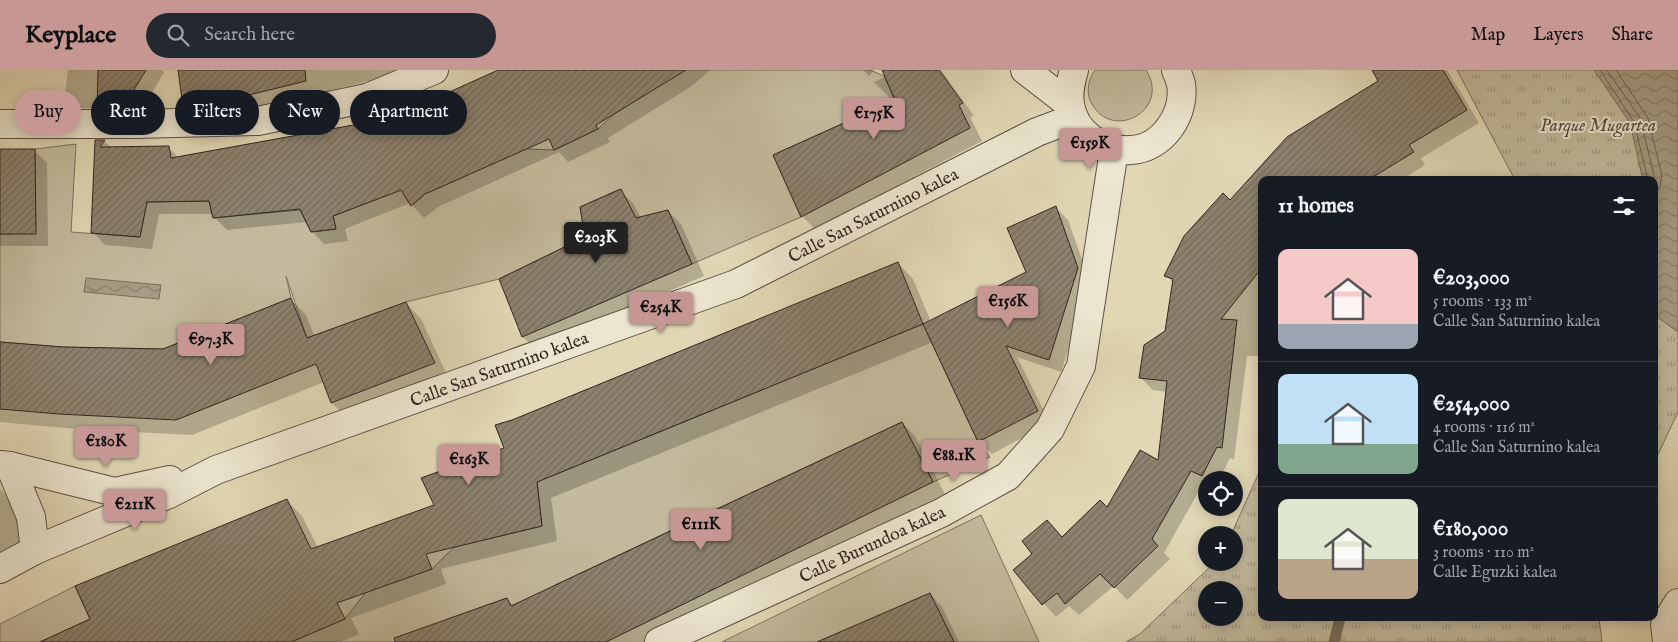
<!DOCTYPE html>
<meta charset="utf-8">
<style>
:root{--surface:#171b24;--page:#242831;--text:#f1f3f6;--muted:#9ea1a6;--line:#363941;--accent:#c59692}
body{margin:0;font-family:"IM FELL English",serif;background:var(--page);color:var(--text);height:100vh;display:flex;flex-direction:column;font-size:19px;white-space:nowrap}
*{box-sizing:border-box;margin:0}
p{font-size:16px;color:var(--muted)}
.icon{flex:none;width:28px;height:28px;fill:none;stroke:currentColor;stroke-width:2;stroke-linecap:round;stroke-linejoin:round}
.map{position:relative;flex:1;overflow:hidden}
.side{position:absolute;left:1258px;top:106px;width:400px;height:445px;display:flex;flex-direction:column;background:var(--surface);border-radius:10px;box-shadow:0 2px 12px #0003}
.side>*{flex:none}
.banner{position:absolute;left:15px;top:20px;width:475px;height:45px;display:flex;gap:10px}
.buttons{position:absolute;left:1198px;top:401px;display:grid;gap:10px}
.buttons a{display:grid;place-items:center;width:45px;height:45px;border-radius:50%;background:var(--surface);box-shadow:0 2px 12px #0003;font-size:25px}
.price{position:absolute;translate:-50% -42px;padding:0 11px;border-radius:5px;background:var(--accent);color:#111;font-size:16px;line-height:32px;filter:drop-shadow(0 1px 2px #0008)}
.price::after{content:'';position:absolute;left:50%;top:30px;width:15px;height:11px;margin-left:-8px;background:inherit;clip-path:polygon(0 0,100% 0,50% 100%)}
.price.active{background:#222;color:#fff}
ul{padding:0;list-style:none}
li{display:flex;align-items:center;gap:15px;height:125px;padding:0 20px}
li+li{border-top:1px solid var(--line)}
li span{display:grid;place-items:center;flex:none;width:140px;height:100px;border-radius:10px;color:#555}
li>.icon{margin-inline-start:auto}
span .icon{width:60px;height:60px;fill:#fffc;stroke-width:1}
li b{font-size:21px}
h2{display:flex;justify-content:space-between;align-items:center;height:60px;padding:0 20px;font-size:21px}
.tag{padding:0 18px;border-radius:22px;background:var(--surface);box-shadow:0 2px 12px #0003;font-size:18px;line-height:45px}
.tag.active{background:var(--accent);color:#111}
header{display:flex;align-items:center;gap:30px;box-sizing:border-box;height:70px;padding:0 25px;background:var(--accent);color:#111}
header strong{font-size:24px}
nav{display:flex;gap:28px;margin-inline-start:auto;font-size:18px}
.search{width:350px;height:45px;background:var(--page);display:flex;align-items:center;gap:12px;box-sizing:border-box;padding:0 18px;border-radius:28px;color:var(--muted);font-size:19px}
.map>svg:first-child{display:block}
</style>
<header>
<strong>Keyplace</strong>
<div class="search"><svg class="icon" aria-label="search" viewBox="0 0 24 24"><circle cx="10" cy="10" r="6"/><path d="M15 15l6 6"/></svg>Search here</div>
<nav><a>Map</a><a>Layers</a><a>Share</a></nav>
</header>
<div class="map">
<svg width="1678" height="572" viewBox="0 0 1678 572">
<defs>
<pattern id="park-tufts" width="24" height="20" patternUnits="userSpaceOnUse" patternTransform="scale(1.25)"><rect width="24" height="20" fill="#c3b99c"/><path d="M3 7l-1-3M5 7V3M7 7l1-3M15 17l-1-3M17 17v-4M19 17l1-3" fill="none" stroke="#9f967f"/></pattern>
<pattern id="water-waves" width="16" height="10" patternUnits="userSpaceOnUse" patternTransform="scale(1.25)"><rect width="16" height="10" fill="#a69b83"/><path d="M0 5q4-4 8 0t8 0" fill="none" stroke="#887e6b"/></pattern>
<pattern id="building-hatch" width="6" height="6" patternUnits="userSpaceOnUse" patternTransform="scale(1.25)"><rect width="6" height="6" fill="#8d826e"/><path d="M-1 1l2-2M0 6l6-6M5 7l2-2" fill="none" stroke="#746a5a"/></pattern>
</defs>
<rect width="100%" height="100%" fill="#e1d7b5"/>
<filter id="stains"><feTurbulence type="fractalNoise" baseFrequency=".004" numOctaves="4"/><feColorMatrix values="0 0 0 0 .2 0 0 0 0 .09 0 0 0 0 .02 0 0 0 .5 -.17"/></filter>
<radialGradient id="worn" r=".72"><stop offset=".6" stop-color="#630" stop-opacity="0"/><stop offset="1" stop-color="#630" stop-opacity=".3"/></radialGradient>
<g fill="#c3b99c" stroke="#7b705e">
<polygon points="684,0 870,0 884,6 895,30 773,85 801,147 692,194 668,140 636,148 620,119 580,137 585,167 499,209 406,232 307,268 286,206 291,228 163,279 63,277 0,272 0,164 35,163 35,79 76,74 71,162 139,167 147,132 209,131 213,148 300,140 311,162 336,159 333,146 401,120 411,136 425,124 526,79 554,80 598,59 614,44"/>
<path d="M1095,0H1146C1172,41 1109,74 1090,30C1086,20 1089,8 1095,0Z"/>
<polygon points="923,254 978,372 990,387 933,412 902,352 555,515 527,572 507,528 448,549 412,572 291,572 345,549 366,522 432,499 454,477 542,456 537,412"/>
<polygon points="981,445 1039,572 954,572 930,523 817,572 722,572"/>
<polygon points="75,516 90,549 40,572 0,572 0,554"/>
</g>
<g fill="url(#park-tufts)" stroke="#7b705e" fill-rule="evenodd">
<polygon points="1457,0 1678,0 1678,342 1654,393 1654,110 1515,110"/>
<path d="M1261,398V548H1599L1602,572H1126L1140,564L1214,493L1234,492V465H1231ZM1206,520H1234V548H1206Z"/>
</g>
<g fill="url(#water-waves)" stroke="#786c5c">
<polygon points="1594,0 1678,0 1678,262 1654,245 1654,110 1643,110 1630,53"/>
<polygon points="86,208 161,215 159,229 84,222"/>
</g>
<g fill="#0003">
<polygon points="68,0 162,0 164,2 136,51 111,51 98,38 77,38 65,25"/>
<polygon points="179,0 414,0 214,49 197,49 185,37"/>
<polygon points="501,0 710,0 692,16 608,68 610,72 568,92 559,82 438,137 424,148 410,133 345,159 348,171 324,174 312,161 307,152 227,160 214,147 213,144 159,144 152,179 105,175 93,162 97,71 104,71 112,78 168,77 179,88 392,49"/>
<polygon points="863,0 874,0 869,6"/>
<polygon points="900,0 941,0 974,46 970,47 982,71 815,159 802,146 894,32 874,12"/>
<polygon points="1388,0 1447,0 1479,53 1421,88 1425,95 1401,110 1261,110 1261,277 1260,286 1247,286 1234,390 1230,388 1219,410 1206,410 1206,414 1204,412 1164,483 1170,489 1127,530 1114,516 1079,545 1069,536 1056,547 1014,500 1034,484 1047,452 1063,468 1108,439 1159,392 1167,322 1153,320 1141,308 1166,262 1174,214 1166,205 1230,132 1380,12"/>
<polygon points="34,80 47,93 48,176 0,176 0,81"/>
<polygon points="620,121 633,133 641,148 668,141 681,154 704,206 535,279 523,267 587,168"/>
<polygon points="1055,137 1068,150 1090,212 1061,302 1017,287 1050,353 992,384 979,372 933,272 551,428 557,471 441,499 446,514 351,548 359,564 341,572 43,572 91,549 286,430 302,446 318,478 436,436 505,379 512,352 898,193 913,209 931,252 1028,203"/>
<polygon points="290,229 306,245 315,267 406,233 421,249 449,309 347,348 332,333 324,312 192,365 76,359 0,352 0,273 63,278 163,280"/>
<polygon points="902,353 915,366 945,424 644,572 414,572 507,529 513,536"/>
<polygon points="0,419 12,431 30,490 0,503"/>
<polygon points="930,524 942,537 959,572 821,572"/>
</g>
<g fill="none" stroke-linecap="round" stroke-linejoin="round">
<g stroke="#6c6052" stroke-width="1">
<polyline points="1600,0 1634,52 1648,110"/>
<polyline points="1607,0 1640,48 1654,105 1654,112"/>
<polyline points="1616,0 1648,48 1662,106 1660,116 1654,125"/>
</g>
<polyline stroke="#786c5c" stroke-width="11" points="1334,572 1340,548"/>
</g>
<g fill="url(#building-hatch)" stroke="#332621">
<polygon points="98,0 146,0 123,38 97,38"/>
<polygon points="178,0 305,0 306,11 200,37 183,37"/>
<polygon points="498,0 686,0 596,55 598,59 554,80 549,69 425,124 411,136 401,120 333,146 336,159 311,162 300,139 213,148 209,131 147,132 140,167 91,163 95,70 105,70 100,77 169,76 171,88 392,48"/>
<polygon points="882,0 939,0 963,33 959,35 970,58 801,147 773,85 895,30"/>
<polygon points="1372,0 1443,0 1467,40 1409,75 1414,82 1368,110 1261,110 1261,199 1221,249 1237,250 1222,378 1217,377 1202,406 1191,401 1152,469 1158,476 1114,518 1100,504 1065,534 1057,523 1042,535 1013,500 1032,484 1022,471 1047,450 1062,467 1100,430 1107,437 1140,380 1158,390 1167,311 1139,308 1144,275 1165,261 1173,209 1164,206 1184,166 1223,123 1230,130 1287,67 1378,11"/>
<polygon points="0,79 35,79 36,164 0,164"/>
<polygon points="621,119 636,148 668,140 692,194 522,267 499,209 585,167 580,137"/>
<polygon points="1056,136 1078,198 1049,290 1006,276 1038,341 978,372 923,254 1026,202 1007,158"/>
<polygon points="898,192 923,254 537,412 542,456 426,484 432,499 337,533 345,549 291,572 40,572 90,549 75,516 287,429 311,479 434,435 421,408 504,378 495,355 512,350"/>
<polygon points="291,228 307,268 406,232 435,293 331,333 316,294 176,350 59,344 0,339 0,272 63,277 163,279"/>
<polygon points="902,352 933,412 606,572 395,572 394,568 507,528 511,536"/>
<polygon points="930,523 954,572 817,572"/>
</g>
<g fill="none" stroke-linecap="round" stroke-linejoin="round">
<g stroke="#5e5246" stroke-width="30">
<g id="minor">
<polyline points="1025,0 1069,34"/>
<polyline points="0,54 135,54 258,51 367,28 434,0"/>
<polyline points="1667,572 1665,554 1678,533"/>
</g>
</g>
<g stroke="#5e5246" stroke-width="30">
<g id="tertiary">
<path d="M1074,0C1071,11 1068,22 1070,34C1074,63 1102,82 1131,80C1162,79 1186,44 1181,14C1180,10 1178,5 1176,0"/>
<polyline points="0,395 10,396 115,422 170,410"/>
<polyline points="10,396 31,447 35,480"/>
<polyline points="0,499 35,480 169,424 216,400 736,214 1037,62 1074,48"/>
<polyline points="659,572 941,443 1008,406 1050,359 1081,296 1114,80"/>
</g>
</g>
<use href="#minor" stroke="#ece5cf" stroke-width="28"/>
<use href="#tertiary" stroke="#ece5cf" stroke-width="28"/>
</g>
<g text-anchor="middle" stroke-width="4" stroke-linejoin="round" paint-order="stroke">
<g font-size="18" font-style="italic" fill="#574b40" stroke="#ece5cf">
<text x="1598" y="61">Parque Mugartea</text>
</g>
<g font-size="18" fill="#332621" stroke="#ece5cf">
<text transform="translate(873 145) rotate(-27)" y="6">Calle San Saturnino kalea</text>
<text transform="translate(499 299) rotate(-20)" y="6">Calle San Saturnino kalea</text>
<text transform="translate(872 474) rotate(-25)" y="6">Calle Burundoa kalea</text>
</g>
</g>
<rect width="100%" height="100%" filter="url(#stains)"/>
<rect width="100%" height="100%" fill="url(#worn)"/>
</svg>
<div class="buttons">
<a><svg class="icon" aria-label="locate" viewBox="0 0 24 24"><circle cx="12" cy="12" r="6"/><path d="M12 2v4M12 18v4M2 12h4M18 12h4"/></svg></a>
<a>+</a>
<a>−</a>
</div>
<b class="price" style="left:874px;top:70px">€175K</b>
<b class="price" style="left:1090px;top:100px">€159K</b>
<b class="price active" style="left:596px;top:194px">€203K</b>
<b class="price" style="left:1008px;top:258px">€156K</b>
<b class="price" style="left:661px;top:264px">€254K</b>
<b class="price" style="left:211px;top:296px">€97.3K</b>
<b class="price" style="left:106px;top:398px">€180K</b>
<b class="price" style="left:954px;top:412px">€88.1K</b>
<b class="price" style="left:469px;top:416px">€163K</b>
<b class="price" style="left:135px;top:461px">€211K</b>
<b class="price" style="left:701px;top:481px">€111K</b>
<div class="banner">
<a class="tag active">Buy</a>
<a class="tag">Rent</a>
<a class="tag">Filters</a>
<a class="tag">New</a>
<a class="tag">Apartment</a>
</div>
<section class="side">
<h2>11 homes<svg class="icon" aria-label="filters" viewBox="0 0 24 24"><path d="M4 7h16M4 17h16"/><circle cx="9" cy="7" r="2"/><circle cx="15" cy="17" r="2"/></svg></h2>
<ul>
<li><span style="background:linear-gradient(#f6c9c9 75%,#9aa5b1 0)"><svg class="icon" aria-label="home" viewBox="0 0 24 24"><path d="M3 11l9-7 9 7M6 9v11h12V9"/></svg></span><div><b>€203,000</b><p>5 rooms · 133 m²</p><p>Calle San Saturnino kalea</p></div></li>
<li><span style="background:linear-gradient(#bfe0f5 70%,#7fa58c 0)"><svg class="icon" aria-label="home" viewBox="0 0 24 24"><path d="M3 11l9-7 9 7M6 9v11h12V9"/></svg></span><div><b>€254,000</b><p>4 rooms · 116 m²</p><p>Calle San Saturnino kalea</p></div></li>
<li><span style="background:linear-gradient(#dfe7d0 60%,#b9a48a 0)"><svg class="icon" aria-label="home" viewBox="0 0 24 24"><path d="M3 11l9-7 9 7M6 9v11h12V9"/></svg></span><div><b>€180,000</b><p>3 rooms · 110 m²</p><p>Calle Eguzki kalea</p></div></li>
</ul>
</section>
</div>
